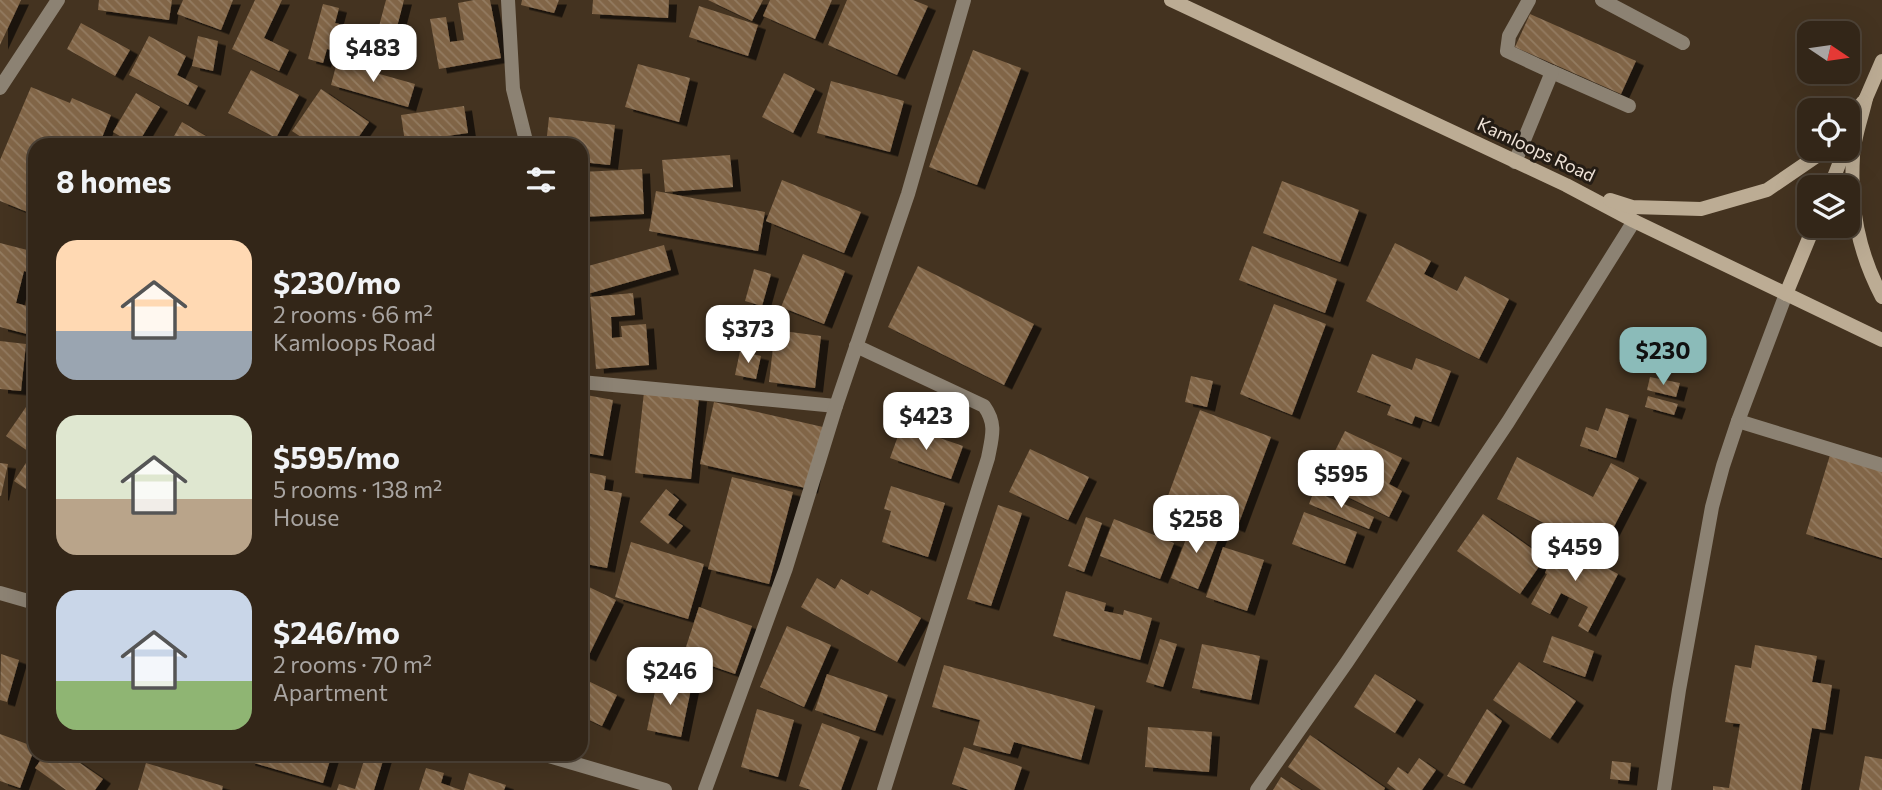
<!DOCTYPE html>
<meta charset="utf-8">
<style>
:root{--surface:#332618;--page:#3b2e21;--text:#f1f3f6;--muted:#a9a5a2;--line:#4e4337;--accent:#8bbbb9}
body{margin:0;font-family:Commissioner,sans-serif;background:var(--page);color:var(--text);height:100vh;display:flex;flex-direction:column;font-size:26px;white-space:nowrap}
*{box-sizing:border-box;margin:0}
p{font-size:23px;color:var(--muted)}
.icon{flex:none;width:38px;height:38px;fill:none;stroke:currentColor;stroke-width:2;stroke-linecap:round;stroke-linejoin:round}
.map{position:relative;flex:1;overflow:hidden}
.drawer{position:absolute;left:28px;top:138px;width:560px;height:623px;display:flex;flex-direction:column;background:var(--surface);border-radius:21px;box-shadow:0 7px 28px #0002,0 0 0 2px var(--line)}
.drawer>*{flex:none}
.needle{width:46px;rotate:103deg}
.controls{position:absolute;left:1797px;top:21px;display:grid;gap:14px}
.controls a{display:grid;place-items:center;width:63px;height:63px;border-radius:14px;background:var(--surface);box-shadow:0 7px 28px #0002,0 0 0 2px var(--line);font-size:35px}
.price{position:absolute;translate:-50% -60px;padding:0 16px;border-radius:14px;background:#fff;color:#222;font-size:23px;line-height:46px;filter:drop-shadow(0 2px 4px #0008)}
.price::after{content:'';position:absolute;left:50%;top:42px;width:21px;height:16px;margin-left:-10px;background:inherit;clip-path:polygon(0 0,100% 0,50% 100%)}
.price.on{background:var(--accent);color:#111}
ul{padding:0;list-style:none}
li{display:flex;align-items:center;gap:21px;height:175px;padding:0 28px}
li span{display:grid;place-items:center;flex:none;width:196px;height:140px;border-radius:21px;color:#555}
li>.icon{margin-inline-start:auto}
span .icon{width:84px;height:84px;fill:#fffc;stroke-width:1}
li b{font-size:30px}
h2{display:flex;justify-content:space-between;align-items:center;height:84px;padding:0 28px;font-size:30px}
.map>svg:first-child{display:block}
</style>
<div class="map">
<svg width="1882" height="790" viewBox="0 0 1882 790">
<defs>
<pattern id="building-back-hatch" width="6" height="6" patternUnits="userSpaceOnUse" patternTransform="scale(1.75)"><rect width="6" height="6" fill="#816547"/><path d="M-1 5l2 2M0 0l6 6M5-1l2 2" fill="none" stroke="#937b61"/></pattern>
<filter id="shadow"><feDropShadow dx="8" dy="4.5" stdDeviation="0" flood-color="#0009"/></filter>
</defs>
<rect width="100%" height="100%" fill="#443320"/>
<g fill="url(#building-back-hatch)" filter="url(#shadow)">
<polygon points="0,0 21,0 0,45"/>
<polygon points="99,0 172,0 169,20 98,10"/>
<polygon points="183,0 233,0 221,30 177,14"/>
<polygon points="255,0 282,0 264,38 289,50 279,71 232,49"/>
<polygon points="386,0 404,0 387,65 327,49 323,63 308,59 323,4 339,8 335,23 356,28 353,39 374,45"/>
<polygon points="474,0 490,0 501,58 439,69 430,19 446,17 450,42 464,40 458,3"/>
<polygon points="522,0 559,0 554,13 521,5"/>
<polygon points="593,0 669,0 668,18 592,14"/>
<polygon points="708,0 763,0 752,21"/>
<polygon points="770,0 832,0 815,39 763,16"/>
<polygon points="847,0 913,0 928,6 897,75 828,45"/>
<polygon points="699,6 758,25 748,56 689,37"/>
<polygon points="1530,14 1636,61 1621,94 1515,47"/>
<polygon points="81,23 130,50 115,76 67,49"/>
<polygon points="149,36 186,56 177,75 198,86 188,105 129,75"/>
<polygon points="198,36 218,41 213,71 192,66"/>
<polygon points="973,50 1021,68 977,185 929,167"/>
<polygon points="337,62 415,84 408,107 331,85"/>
<polygon points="638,64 690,78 679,122 625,107"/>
<polygon points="251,70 299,95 276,138 228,113"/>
<polygon points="784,73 815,89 793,133 762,117"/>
<polygon points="831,81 904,101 890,152 817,133"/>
<polygon points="31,87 70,103 72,98 111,115 99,145 35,145 35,215 0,201 0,160"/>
<polygon points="321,89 369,122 353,145 313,145 292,131"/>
<polygon points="136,93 160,107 137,145 135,145 113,132"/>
<polygon points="464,106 468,133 405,142 401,115"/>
<polygon points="549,117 615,125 610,165 581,162 581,145 546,145"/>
<polygon points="182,122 221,145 169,145"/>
<polygon points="730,155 733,187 665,192 662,160"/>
<polygon points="642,169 644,214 581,217 581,172"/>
<polygon points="782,180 861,212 844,253 766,221"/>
<polygon points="1282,181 1359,210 1340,262 1263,233"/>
<polygon points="656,191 765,212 758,251 649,231"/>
<polygon points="0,243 35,252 35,274 24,271 16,303 34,308 27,334 0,327"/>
<polygon points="1395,243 1431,261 1424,274 1457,291 1465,276 1509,299 1479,359 1366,301"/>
<polygon points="664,245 671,270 584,295 581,268"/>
<polygon points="1252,246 1337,279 1325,313 1239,280"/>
<polygon points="803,254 845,271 824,324 781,307"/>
<polygon points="918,266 1034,324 1004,385 888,327"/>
<polygon points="754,269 771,274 762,306 745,301"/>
<polygon points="633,293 635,315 611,317 612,338 622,337 621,326 646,324 649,365 596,369 590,297"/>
<polygon points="1274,304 1326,324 1292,415 1240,394"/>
<polygon points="755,326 756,344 730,346 729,327"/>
<polygon points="775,330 821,336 815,388 769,382"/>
<polygon points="0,341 26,344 21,391 0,389"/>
<polygon points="740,351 761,356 756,379 735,375"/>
<polygon points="1372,354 1412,370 1416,358 1451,371 1431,422 1415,416 1412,424 1387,415 1391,405 1357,392"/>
<polygon points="1191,376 1213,381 1207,407 1185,402"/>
<polygon points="1650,377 1680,383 1676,397 1647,390"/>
<polygon points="644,392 699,397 691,479 635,473"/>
<polygon points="581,394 613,400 603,456 581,452"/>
<polygon points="1648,396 1678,404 1674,415 1645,407"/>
<polygon points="714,402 823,427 810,489 700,464"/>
<polygon points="26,407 35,413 35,456 6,436"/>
<polygon points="1606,408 1629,415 1616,458 1580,446 1586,427 1598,431"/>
<polygon points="1200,410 1271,437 1237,528 1166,501"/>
<polygon points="902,425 963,446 951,479 890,458"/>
<polygon points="1345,431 1402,458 1389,484 1402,491 1389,517 1319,483"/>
<polygon points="1030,449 1089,477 1068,520 1009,492"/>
<polygon points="1830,455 1882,471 1882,558 1806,534"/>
<polygon points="1517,457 1593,497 1611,463 1639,478 1601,552 1497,499"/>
<polygon points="0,463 8,464 1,496 0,496"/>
<polygon points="26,463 35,469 35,495 14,481"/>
<polygon points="581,471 606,476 604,490 622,493 607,568 581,563"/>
<polygon points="732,477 793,492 769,584 708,569"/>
<polygon points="891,486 945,503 928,557 882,542 891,511 884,509"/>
<polygon points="666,489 679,500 668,515 683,526 668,544 640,522"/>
<polygon points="1314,491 1374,517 1369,529 1309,504"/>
<polygon points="998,505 1022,513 991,606 967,599"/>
<polygon points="1304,512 1357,532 1345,564 1292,544"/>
<polygon points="1483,514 1545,558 1520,594 1457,551"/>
<polygon points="1086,517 1102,523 1084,572 1068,566"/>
<polygon points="1114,519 1174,543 1160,579 1100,556"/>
<polygon points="1193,521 1221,532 1198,589 1171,578"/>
<polygon points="1555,540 1618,574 1588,632 1578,626 1588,607 1561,593 1550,614 1531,604 1547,574 1545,573 1553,553 1549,551"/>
<polygon points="631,542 704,564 688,619 615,597"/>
<polygon points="1223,547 1264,560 1247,611 1206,597"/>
<polygon points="817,578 835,589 841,579 868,595 871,590 921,618 897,662 801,607"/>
<polygon points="589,587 616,600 588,657 581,654 581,604"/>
<polygon points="1066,591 1106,603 1104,611 1123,615 1124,610 1152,618 1140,660 1053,636"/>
<polygon points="699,607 752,626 735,674 683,656"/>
<polygon points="787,626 831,645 804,707 760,687"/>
<polygon points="1552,636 1594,651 1585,677 1543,662"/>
<polygon points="1160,639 1177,644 1163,687 1146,682"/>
<polygon points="1202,644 1260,656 1251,700 1192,688"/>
<polygon points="1755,645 1817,656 1812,682 1832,685 1825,730 1812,728 1801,790 1713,790 1713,786 1729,788 1740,724 1725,722 1735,665 1751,668"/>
<polygon points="1,654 19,660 7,702 0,700"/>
<polygon points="1519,662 1576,701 1550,739 1493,700"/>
<polygon points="944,665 1095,706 1081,760 1014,742 1010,754 973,745 980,720 932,707"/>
<polygon points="827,674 888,695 875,731 815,710"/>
<polygon points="1375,674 1416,700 1395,733 1354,707"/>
<polygon points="658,677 692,684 681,737 647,730"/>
<polygon points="584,679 617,695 602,726 581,716 581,685"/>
<polygon points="757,709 794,720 778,777 741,767"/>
<polygon points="1487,709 1502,721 1464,784 1447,776"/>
<polygon points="822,723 860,737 841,790 811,790 799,786"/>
<polygon points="1148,727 1212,732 1209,772 1145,767"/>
<polygon points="0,734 35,747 20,788 0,781"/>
<polygon points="1310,735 1385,788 1384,790 1321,790 1288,767"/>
<polygon points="964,747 1022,767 1014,790 969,790 952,784"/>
<polygon points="45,754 67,754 103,779 95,790 66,790 35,768"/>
<polygon points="249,754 332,754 323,783 247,761"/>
<polygon points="366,754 385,754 374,790 337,790 339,784 355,789"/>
<polygon points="1865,756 1882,759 1882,790 1859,790"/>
<polygon points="1419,758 1436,770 1422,790 1396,790 1387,783 1398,767 1408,774"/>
<polygon points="1612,761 1631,763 1629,781 1610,779"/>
<polygon points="146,763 223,786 222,790 138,790"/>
<polygon points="426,768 444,773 441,783 461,790 419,790"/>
<polygon points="469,773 506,785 504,790 464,790"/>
<polygon points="1281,777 1301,790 1273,790"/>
</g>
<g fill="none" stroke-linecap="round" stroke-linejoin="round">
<g stroke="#8c8273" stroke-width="14">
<polyline points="1602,0 1683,43"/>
<polyline points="1552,72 1629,106"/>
<polyline points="1515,162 1552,72 1507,51 1509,36 1529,0"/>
<polyline points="1738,421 1882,465"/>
<polyline points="1664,790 1679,690 1712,507 1723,466 1738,421 1786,294"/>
</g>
<g stroke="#8c8273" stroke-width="14">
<polyline points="508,0 513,89 527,145"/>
<polyline points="0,88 58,0"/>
<path d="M856,346L984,406C997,424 992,437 988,458L884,790"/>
<polyline points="581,382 836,406"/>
<polyline points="0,593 35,603"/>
<polyline points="542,754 665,790"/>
<polyline points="705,790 786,568 836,406 908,194 964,0"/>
<polyline points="1257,790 1347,662 1508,422 1634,221"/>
</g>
<g stroke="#bcac94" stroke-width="14">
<polyline points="1171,0 1566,185 1634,221 1882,340"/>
<path d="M1866,98C1862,117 1854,137 1853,156C1850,208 1858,251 1882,297"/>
<polyline points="1863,105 1882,61"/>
<polyline points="1848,122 1863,102"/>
<polyline points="1830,187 1845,149"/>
<polyline points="1610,200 1632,207 1701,209 1767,190 1827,149"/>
<polyline points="1786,294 1814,226"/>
</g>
</g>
<g text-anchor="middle" stroke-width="6" stroke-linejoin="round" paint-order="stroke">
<g font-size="18" fill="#efe3d8" stroke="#241c14">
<text transform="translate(1536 150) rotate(25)" y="6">Kamloops Road</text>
</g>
</g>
</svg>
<div class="controls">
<a><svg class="needle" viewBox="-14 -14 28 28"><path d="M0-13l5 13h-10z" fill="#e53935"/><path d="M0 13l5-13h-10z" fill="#a9a5a2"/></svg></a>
<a><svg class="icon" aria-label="locate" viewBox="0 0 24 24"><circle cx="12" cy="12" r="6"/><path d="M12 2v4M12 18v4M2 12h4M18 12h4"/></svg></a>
<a><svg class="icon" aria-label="layers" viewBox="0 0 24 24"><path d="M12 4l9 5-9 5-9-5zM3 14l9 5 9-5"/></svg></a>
</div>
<b class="price" style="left:373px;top:84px">$483</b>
<b class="price" style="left:748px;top:365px">$373</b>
<b class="price on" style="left:1663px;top:387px">$230</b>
<b class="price" style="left:926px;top:452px">$423</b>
<b class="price" style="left:1341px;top:510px">$595</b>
<b class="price" style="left:1196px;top:555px">$258</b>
<b class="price" style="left:1575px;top:583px">$459</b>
<b class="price" style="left:670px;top:707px">$246</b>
<section class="drawer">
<h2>8 homes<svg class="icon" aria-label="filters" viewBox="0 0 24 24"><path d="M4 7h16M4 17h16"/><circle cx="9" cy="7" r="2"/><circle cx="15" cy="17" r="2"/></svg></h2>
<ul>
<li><span style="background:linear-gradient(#ffd9b3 65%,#9aa5b1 0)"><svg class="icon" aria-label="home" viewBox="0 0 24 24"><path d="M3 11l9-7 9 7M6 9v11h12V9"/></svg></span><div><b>$230/mo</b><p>2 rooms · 66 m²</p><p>Kamloops Road</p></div></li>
<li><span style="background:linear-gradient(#dfe7d0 60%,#b9a48a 0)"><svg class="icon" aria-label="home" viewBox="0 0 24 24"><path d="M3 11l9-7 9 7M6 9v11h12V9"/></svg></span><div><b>$595/mo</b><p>5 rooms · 138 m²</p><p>House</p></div></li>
<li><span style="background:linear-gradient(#c9d6e8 65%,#8fb573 0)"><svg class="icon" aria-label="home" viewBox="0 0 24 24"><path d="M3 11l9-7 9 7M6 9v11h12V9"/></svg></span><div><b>$246/mo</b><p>2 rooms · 70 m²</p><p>Apartment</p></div></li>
</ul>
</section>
</div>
